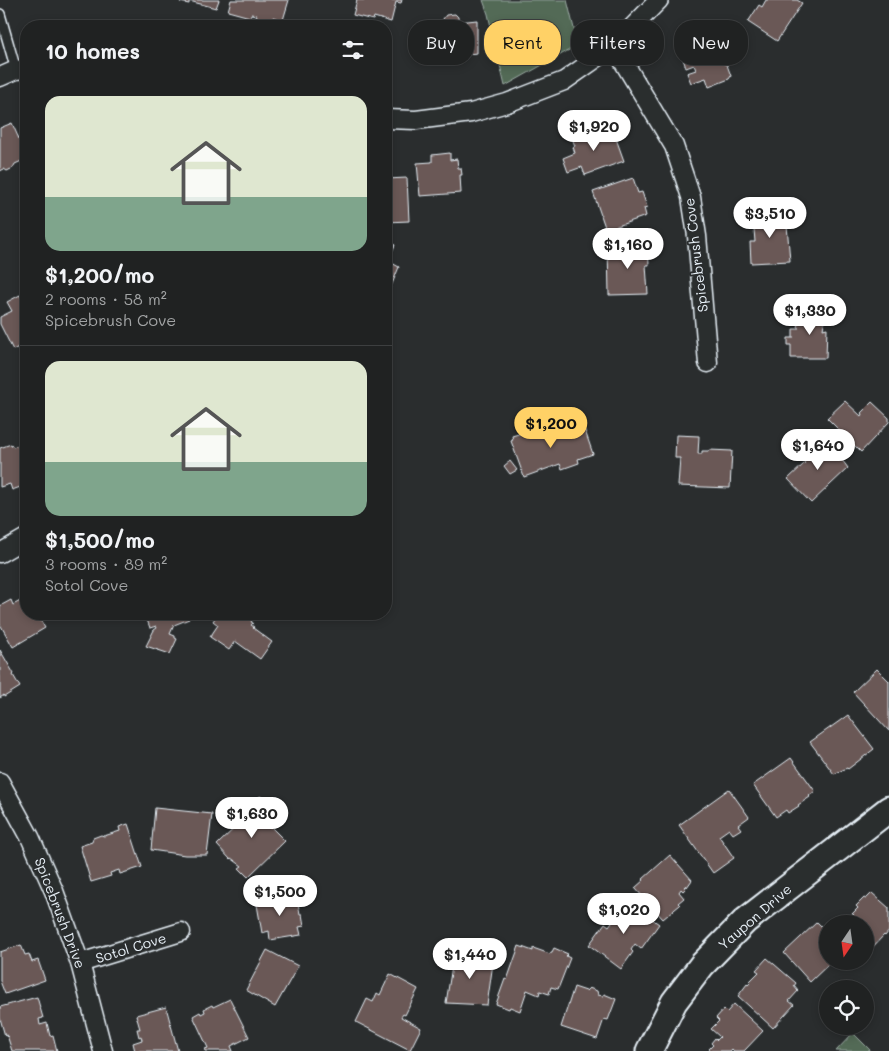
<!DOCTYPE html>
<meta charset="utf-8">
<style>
:root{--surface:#202222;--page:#282a2a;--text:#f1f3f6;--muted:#a2a4a5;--line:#3d3f40;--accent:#ffd166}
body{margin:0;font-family:Mali,sans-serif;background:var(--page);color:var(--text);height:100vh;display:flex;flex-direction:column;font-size:19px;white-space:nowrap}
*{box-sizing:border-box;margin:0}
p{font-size:16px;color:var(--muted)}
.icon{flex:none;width:28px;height:28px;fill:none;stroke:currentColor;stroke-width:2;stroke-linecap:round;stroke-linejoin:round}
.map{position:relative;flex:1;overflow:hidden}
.panel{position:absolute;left:20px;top:20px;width:372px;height:600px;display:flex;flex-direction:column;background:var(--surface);border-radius:20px;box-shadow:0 2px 8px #0003,0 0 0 1px var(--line)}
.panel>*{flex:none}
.guide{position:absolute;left:408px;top:20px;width:406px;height:45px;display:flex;gap:10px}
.needle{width:32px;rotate:193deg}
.buttons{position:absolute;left:819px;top:915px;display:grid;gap:10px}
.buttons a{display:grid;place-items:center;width:55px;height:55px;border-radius:50%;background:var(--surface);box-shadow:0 2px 8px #0003,0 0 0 1px var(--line);font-size:25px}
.price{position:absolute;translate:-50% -42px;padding:0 11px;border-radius:18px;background:#fff;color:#222;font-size:16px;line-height:32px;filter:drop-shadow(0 1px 2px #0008)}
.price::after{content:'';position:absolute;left:50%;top:30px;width:15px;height:11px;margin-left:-8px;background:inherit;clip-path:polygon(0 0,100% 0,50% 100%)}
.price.active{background:var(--accent);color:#111}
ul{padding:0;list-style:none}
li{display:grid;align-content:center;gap:10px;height:265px;padding:0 25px}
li+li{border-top:1px solid var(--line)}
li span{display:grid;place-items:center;height:155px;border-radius:15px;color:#555}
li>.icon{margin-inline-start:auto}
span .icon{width:90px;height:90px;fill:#fffc;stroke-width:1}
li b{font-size:21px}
h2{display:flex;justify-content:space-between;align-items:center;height:60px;padding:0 25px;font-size:21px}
.pill{padding:0 18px;border-radius:20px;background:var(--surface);box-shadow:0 2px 8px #0003,0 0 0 1px var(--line);font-size:18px;line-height:45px}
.pill.active{background:var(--accent);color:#111}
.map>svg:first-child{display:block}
</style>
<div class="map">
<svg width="889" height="1051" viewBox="0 0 889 1051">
<rect width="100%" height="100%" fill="#2a2d2e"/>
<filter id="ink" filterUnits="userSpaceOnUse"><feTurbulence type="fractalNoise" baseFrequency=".02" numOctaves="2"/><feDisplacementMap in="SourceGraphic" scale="10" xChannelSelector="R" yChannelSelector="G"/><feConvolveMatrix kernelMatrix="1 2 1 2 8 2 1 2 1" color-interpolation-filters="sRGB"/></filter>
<g filter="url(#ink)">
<g fill="#536a56" stroke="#9eaea7">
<polygon points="483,0 567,0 578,45 505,86 488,14"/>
<polygon points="853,1033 871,1051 836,1051"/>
</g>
<g fill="#6b5956" stroke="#e8f1f8">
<polygon points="181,0 219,0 216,8 189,1 189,4 180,2"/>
<polygon points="231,0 289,0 283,20 273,17 272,21 256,17 257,15 251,14 250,17 228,11"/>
<polygon points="357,0 402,0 401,3 396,2 391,22 374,17 373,20 353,15"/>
<polygon points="766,0 797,0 802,3 777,41 748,22 759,5 762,7"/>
<polygon points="455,14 458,17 458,22 477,20 477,53 459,55 459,58 440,61 440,59 432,59 432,39 439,39 439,24 443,24 443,19 446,15"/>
<polygon points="720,23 722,28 727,27 735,47 730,49 731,52 720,56 721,57 723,56 725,62 723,62 724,64 727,65 731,76 729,79 709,87 706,78 691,83 687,73 696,70 694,65 686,68 679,46 707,35 711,27"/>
<polygon points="12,123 26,155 26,159 15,164 13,168 7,171 4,169 0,171 0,128"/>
<polygon points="602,127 605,136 614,133 624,161 585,175 582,167 568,172 563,158 575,153 573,147 575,146 572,138"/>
<polygon points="450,153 450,160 457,159 458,168 461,168 462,175 460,175 461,193 420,196 417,163 432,162 432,155"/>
<polygon points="407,178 409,221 386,222 386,179"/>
<polygon points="633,178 638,193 642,192 647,207 644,208 646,216 606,230 593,192"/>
<polygon points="786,213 790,261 751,263 750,242 755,242 753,215"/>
<polygon points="386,241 395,245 388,261 399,267 390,289 386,289"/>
<polygon points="648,245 649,265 646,265 648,294 609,295 608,246"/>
<polygon points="20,295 25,306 26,305 26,343 13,350 0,324 0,317 12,311 7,302"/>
<polygon points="800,311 826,311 823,329 827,328 826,358 791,358 791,345 788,345 788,338 793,338 793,329 798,329"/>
<polygon points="845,401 861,416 862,414 861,413 872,402 889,418 889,422 861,452 827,418"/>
<polygon points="582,422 593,454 578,459 579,463 562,469 560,464 524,477 511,441 513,440 512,436 525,432 527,436 530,435 531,437 548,431 549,433"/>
<polygon points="676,435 699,436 698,454 702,454 702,451 709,451 709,450 732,451 730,488 678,486 680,458 675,458"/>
<polygon points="825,437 848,468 811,503 788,479 805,463 801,459"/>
<polygon points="24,443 26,449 26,485 12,490 10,484 0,487 0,448 11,444 13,447"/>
<polygon points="510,461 517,470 510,474 504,466"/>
<polygon points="26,598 26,614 37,614 45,628 13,647 0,624 0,606 11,600 13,605"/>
<polygon points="145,614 187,614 189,619 174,625 170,634 175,636 175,638 177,639 170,654 146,646 154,630 157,628 156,626 150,628"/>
<polygon points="218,614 256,614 251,622 253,623 251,625 254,627 253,628 272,642 260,659 235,641 229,650 210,637 218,625 213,621"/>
<polygon points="0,650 14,674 13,675 20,687 4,697 4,695 0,698"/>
<polygon points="877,669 889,681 889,731 853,692"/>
<polygon points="848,715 874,749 848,769 847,768 834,774 810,742"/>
<polygon points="791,758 815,791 809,796 810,797 798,805 799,806 788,813 786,810 776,817 753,785"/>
<polygon points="729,789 749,817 738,825 741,829 733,834 729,829 719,836 734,858 713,873 679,825"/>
<polygon points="260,796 275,807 263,819 285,841 248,877 239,868 242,866 231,858 230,859 217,845 249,814 246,810"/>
<polygon points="155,808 212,814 207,855 185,855 151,850"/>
<polygon points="128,824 142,867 120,874 119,870 110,873 111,876 91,882 80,846 92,842 93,838 101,835 104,836 120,831 119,827"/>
<polygon points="670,855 692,880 687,887 686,885 684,887 686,888 683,891 681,889 679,892 684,898 678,903 680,905 663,919 635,888 644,880 643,879"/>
<polygon points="872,893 889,908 889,931 885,936 884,935 868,952 865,949 865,924 846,924 854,915 852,914 858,908 856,906 864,898 866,899"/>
<polygon points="277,895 278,901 297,898 300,914 302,914 304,926 299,927 301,935 270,940 269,931 262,933 256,899"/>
<polygon points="627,901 659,924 641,949 635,944 631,950 633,952 621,969 589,945 605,923 609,926"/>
<polygon points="817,922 828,933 828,961 832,961 810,982 784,953"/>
<polygon points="21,945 25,955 29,954 32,962 38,960 45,980 5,994 0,981 0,952"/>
<polygon points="519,946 533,951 533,948 550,954 551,952 552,952 554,948 568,954 566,956 570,958 558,989 551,987 549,994 540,991 539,995 527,990 520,1011 510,1007 509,1009 496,1004 505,979 507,980"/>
<polygon points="267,950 298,966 275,1007 246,990"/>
<polygon points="454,954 494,956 487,1005 446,1003"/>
<polygon points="767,958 796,983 794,986 798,991 789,1001 794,1005 773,1028 738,996 747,984 748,985 751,982 750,981 759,972 756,970"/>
<polygon points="390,974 418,989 405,1015 403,1014 401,1017 421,1028 410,1050 356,1022 367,999 373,1002 377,993 380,995"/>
<polygon points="574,987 586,991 589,988 597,991 598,995 603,996 604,994 616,999 608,1020 604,1019 597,1039 561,1027"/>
<polygon points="37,997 43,1018 39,1019 40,1025 47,1023 50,1036 53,1035 57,1051 12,1051 7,1035 5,1036 0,1018 0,1007"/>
<polygon points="230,999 249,1037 231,1046 233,1051 206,1051 205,1049 208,1048 193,1016 200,1012 201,1014 205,1012 204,1009 212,1005 213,1007"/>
<polygon points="734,1004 763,1031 744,1051 734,1051 732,1049 730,1051 711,1051 709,1049 713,1045 711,1043 715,1038 717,1040 720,1037 711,1029 719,1021 716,1018 724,1009 727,1012"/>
<polygon points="166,1007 178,1051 135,1051 133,1043 142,1040 141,1036 139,1037 137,1029 140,1029 136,1015"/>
</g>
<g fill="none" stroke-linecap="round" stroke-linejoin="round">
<g stroke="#e8f1f8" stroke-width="12">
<polyline id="lane" points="0,14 16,70"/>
</g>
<g stroke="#e8f1f8" stroke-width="21">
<g id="street">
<polyline points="614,46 674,146 691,197 697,236 708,363"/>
<polyline points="0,77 16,70 26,69"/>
<polyline points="386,119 416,120 471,113 507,103 564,81 614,46 659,0"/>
<polyline points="0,553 26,538"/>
<polyline points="0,782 30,837 54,891 80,963 103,1051"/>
<polyline points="80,963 181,932"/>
</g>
</g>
<g stroke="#e8f1f8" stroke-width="29">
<polyline id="secondary" points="649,1051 674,1002 702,965 745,921 889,809"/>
</g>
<use href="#lane" stroke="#2a2d2e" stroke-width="9"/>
<use href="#street" stroke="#2a2d2e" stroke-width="18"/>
<use href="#secondary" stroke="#2a2d2e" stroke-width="25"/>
</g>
</g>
<g text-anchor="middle" stroke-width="4" stroke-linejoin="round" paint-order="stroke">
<g font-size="14" fill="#e8f1f8" stroke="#2a2d2e">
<text transform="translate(696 255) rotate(-97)" y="5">Spicebrush Cove</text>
<text transform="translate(60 913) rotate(69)" y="5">Spicebrush Drive</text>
<text transform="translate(755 917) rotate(-41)" y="5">Yaupon Drive</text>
<text transform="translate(131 948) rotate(-17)" y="5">Sotol Cove</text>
</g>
</g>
</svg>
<div class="buttons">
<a><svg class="needle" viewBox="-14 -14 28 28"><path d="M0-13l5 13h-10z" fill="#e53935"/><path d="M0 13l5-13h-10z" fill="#a2a4a5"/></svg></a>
<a><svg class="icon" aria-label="locate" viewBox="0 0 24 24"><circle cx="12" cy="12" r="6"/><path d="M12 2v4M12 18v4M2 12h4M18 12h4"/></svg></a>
</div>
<b class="price" style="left:594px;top:152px">$1,920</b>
<b class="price" style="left:770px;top:239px">$3,510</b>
<b class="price" style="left:628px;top:270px">$1,160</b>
<b class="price" style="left:810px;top:336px">$1,330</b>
<b class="price active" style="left:551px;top:449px">$1,200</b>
<b class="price" style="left:818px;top:471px">$1,640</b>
<b class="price" style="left:252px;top:839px">$1,630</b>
<b class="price" style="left:280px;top:917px">$1,500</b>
<b class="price" style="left:624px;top:935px">$1,020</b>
<b class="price" style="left:470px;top:980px">$1,440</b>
<div class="guide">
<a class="pill">Buy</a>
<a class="pill active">Rent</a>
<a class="pill">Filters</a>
<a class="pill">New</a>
</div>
<section class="panel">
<h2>10 homes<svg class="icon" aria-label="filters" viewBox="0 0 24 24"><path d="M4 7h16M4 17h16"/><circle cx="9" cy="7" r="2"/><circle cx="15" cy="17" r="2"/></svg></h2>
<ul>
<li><span style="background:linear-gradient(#dfe7d0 65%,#7fa58c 0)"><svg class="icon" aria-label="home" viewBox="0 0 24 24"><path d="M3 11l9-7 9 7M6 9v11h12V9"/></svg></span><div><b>$1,200/mo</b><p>2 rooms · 58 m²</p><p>Spicebrush Cove</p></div></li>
<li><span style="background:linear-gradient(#dfe7d0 65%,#7fa58c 0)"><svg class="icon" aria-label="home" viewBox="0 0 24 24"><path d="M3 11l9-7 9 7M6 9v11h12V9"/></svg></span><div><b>$1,500/mo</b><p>3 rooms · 89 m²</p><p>Sotol Cove</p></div></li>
</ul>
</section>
</div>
